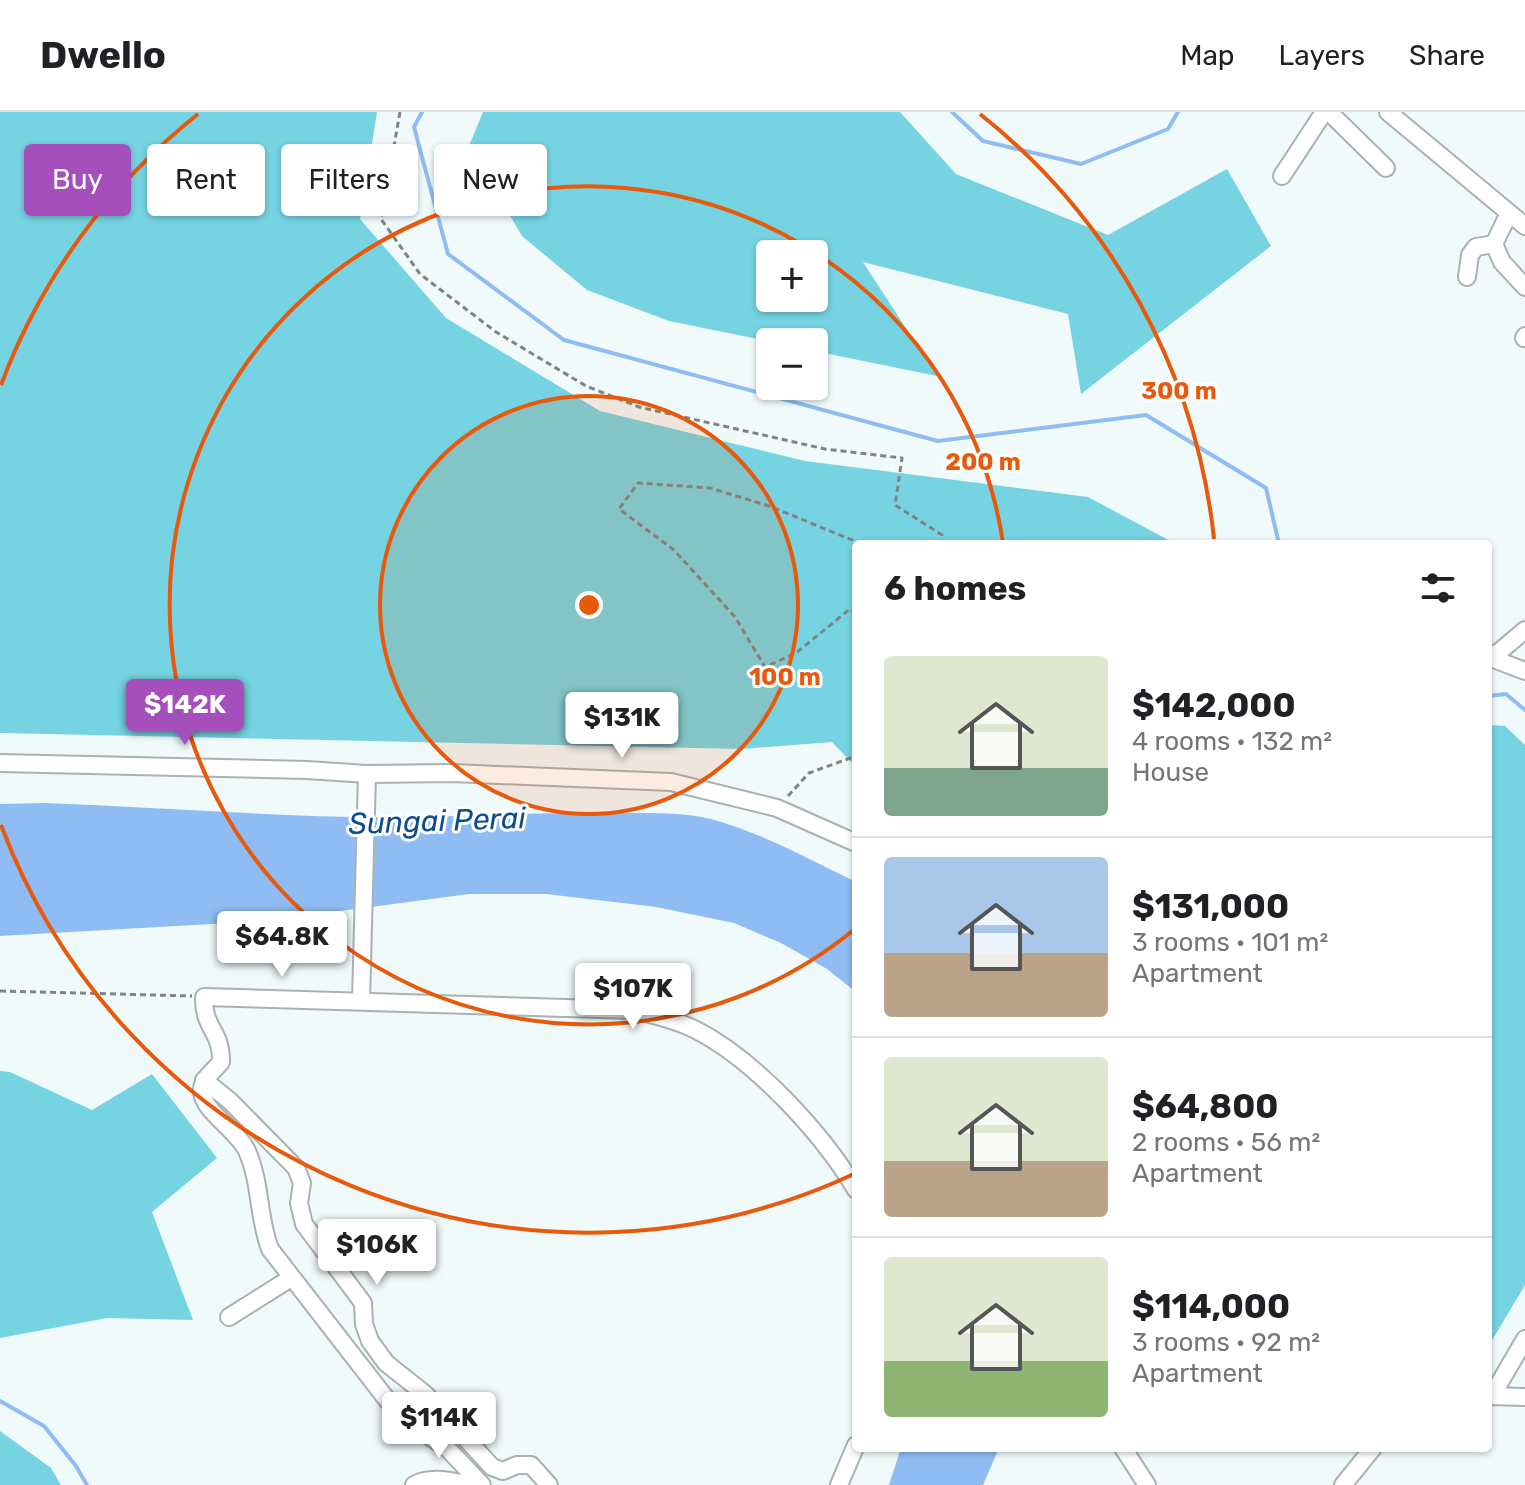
<!DOCTYPE html>
<meta charset="utf-8">
<style>
:root{--surface:#fff;--page:#f2f2f2;--text:#202124;--muted:#757577;--line:#e0e0e0;--accent:#a44fbc}
body{margin:0;font-family:Rubik,sans-serif;background:var(--page);color:var(--text);height:100vh;display:flex;flex-direction:column;font-size:30px;white-space:nowrap}
*{box-sizing:border-box;margin:0}
p{font-size:26px;color:var(--muted)}
.icon{flex:none;width:44px;height:44px;fill:none;stroke:currentColor;stroke-width:2;stroke-linecap:round;stroke-linejoin:round}
.map{position:relative;flex:1;overflow:hidden}
.side{position:absolute;left:852px;top:428px;width:640px;height:912px;display:flex;flex-direction:column;background:var(--surface);border-radius:8px;box-shadow:0 2px 6px #0004}
.side>*{flex:none}
.banner{position:absolute;left:24px;top:32px;width:708px;height:72px;display:flex;gap:16px}
.tools{position:absolute;left:756px;top:128px;display:grid;gap:16px}
.tools a{display:grid;place-items:center;width:72px;height:72px;border-radius:8px;background:var(--surface);box-shadow:0 2px 6px #0004;font-size:40px}
.price{position:absolute;translate:-50% -68px;padding:0 18px;border-radius:8px;background:#fff;color:#222;font-size:26px;line-height:52px;filter:drop-shadow(0 2px 4px #0008)}
.price::after{content:'';position:absolute;left:50%;top:48px;width:24px;height:18px;margin-left:-12px;background:inherit;clip-path:polygon(0 0,100% 0,50% 100%)}
.price.active{background:var(--accent);color:#fff}
ul{padding:0;list-style:none}
li{display:flex;align-items:center;gap:24px;height:200px;padding:0 32px}
li+li{border-top:2px solid var(--line)}
li span{display:grid;place-items:center;flex:none;width:224px;height:160px;border-radius:8px;color:#555}
li>.icon{margin-inline-start:auto}
span .icon{width:96px;height:96px;fill:#fffc;stroke-width:1}
li b{font-size:34px}
h2{display:flex;justify-content:space-between;align-items:center;height:96px;padding:0 32px;font-size:34px}
.tag{padding:0 28px;border-radius:8px;background:var(--surface);box-shadow:0 2px 6px #0004;font-size:28px;line-height:72px}
.tag.active{background:var(--accent);color:#fff}
header{display:flex;align-items:center;gap:48px;box-sizing:border-box;height:112px;padding:0 40px;background:var(--surface);border-bottom:2px solid var(--line)}
header strong{font-size:38px}
nav{display:flex;gap:44px;margin-inline-start:auto;font-size:28px}
.map>svg:first-child{display:block}
</style>
<header>
<strong>Dwello</strong>
<nav><a>Map</a><a>Layers</a><a>Share</a></nav>
</header>
<div class="map">
<svg width="1525" height="1373" viewBox="0 0 1525 1373">
<rect width="100%" height="100%" fill="#f0fafb"/>
<g fill="#76d3e2" fill-rule="evenodd">
<polygon points="0,0 377,0 360,107 446,206 600,299 805,349 1088,385 1176,432 856,432 856,655 832,630 742,637 0,621"/>
<path d="M483,0H900L956,62L1108,123L1227,57L1271,134L1081,282L1068,202L863,150L937,264L814,239V230H772L669,209L587,178L522,124L469,34ZM814,142V186H770V142Z"/>
<polygon points="1488,613 1505,614 1525,633 1525,1173 1488,1235"/>
<polygon points="0,959 10,960 92,998 152,962 217,1046 152,1100 193,1208 107,1206 0,1226"/>
<polygon points="0,1319 51,1356 61,1373 0,1373"/>
</g>
<g fill="#8fbdf3">
<path d="M44,691C168,695 291,707 414,705C483,704 552,700 621,701C650,701 683,700 711,707C762,721 809,747 856,770V880L827,857L781,831L734,811L656,795L546,782H469L265,809L0,824V692Z"/>
<polygon points="901,1336 999,1336 983,1373 889,1373"/>
</g>
<g fill="none" stroke-linecap="round" stroke-linejoin="round">
<g stroke="#8fbdf3" stroke-width="4">
<polyline points="422,0 414,15 448,142 564,228 938,329 1146,303 1266,376 1279,432"/>
<polyline points="952,0 983,29 1081,52 1168,17 1178,0"/>
<polyline points="1488,584 1506,582 1525,598"/>
<polyline points="0,1289 44,1314 76,1354 87,1373"/>
</g>
<g stroke="#a8b2b3" stroke-width="20">
<g id="minor">
<polyline points="1329,0 1386,56"/>
<polyline points="1388,0 1525,114"/>
<polyline points="1282,64 1324,0"/>
<polyline points="1509,101 1494,132 1502,150 1525,175"/>
<polyline points="1467,165 1470,143 1476,135 1494,132"/>
<polyline points="1524,226 1525,224"/>
<polyline points="1488,545 1499,540 1525,518"/>
<polyline points="1488,545 1525,559"/>
<polyline points="0,651 307,658 367,662 452,661 671,670 777,696 856,731"/>
<polyline points="361,889 367,662"/>
<polyline points="204,968 230,989 296,1056 302,1071 299,1091 304,1112 363,1191 364,1212 370,1229 386,1251 425,1282 492,1355 503,1359 517,1353 531,1353 549,1373"/>
<polyline points="229,1205 291,1166"/>
<polyline points="1493,1282 1525,1227"/>
<polyline points="1488,1284 1525,1285"/>
<polyline points="1123,1336 1147,1373"/>
<path d="M414,1373C431,1363 454,1370 472,1373"/>
<path d="M482,1373L447,1336L409,1311L388,1289L270,1137C258,1106 261,1070 247,1039C238,1019 203,999 202,980C201,967 213,960 221,950C222,919 203,917 204,885L632,898C654,903 676,908 696,918C755,948 823,1022 856,1078"/>
<polyline points="839,1373 856,1333"/>
<polyline points="1343,1373 1373,1336"/>
</g>
</g>
<g stroke="#7e8485" stroke-width="3" stroke-dasharray="6 4" stroke-linecap="butt">
<polyline points="400,0 381,107 420,162 496,220 586,274 639,295 825,337 902,346 895,393 942,423 942,432"/>
<polyline points="856,502 850,497 796,541 765,555 735,505 674,438 619,397 638,371 710,376 769,394 862,432"/>
<polyline points="788,684 809,661 856,644"/>
<polyline points="0,879 192,884"/>
</g>
<use href="#minor" stroke="#fff" stroke-width="16"/>
</g>
<circle cx="589" cy="493" r="209" fill="#e8590c" fill-opacity=".12"/>
<g fill="none" stroke="#e8590c" stroke-width="4">
<circle cx="589" cy="493" r="209"/>
<path d="M856 816A419 419 0 1 1 1003 431"/>
<path d="M854 1062A628 628 0 0 1 1 713M1 273A628 628 0 0 1 198 2M980 2A628 628 0 0 1 1214 427"/>
</g>
<g text-anchor="middle" stroke-width="6" stroke-linejoin="round" paint-order="stroke">
<g font-size="30" font-style="italic" fill="#0c4e8d" stroke="#fff">
<text transform="translate(437 709) rotate(-2)" y="10">Sungai Perai</text>
</g>
</g>
<circle cx="589" cy="493" r="12" fill="#e8590c" stroke="#fff" stroke-width="4"/>
<g font-size="24" text-anchor="middle" font-weight="bold" fill="#e8590c" stroke="#fff" stroke-width="6" stroke-linejoin="round" paint-order="stroke">
<text x="1179" y="287">300 m</text>
<text x="983" y="358">200 m</text>
<text x="785" y="573">100 m</text>
</g>
</svg>
<div class="tools">
<a>+</a>
<a>−</a>
</div>
<b class="price active" style="left:185px;top:635px">$142K</b>
<b class="price" style="left:622px;top:648px">$131K</b>
<b class="price" style="left:282px;top:867px">$64.8K</b>
<b class="price" style="left:633px;top:919px">$107K</b>
<b class="price" style="left:377px;top:1175px">$106K</b>
<b class="price" style="left:439px;top:1348px">$114K</b>
<div class="banner">
<a class="tag active">Buy</a>
<a class="tag">Rent</a>
<a class="tag">Filters</a>
<a class="tag">New</a>
</div>
<section class="side">
<h2>6 homes<svg class="icon" aria-label="filters" viewBox="0 0 24 24"><path d="M4 7h16M4 17h16"/><circle cx="9" cy="7" r="2"/><circle cx="15" cy="17" r="2"/></svg></h2>
<ul>
<li><span style="background:linear-gradient(#dfe7d0 70%,#7fa58c 0)"><svg class="icon" aria-label="home" viewBox="0 0 24 24"><path d="M3 11l9-7 9 7M6 9v11h12V9"/></svg></span><div><b>$142,000</b><p>4 rooms · 132 m²</p><p>House</p></div></li>
<li><span style="background:linear-gradient(#a9c7e8 60%,#b9a48a 0)"><svg class="icon" aria-label="home" viewBox="0 0 24 24"><path d="M3 11l9-7 9 7M6 9v11h12V9"/></svg></span><div><b>$131,000</b><p>3 rooms · 101 m²</p><p>Apartment</p></div></li>
<li><span style="background:linear-gradient(#dfe7d0 65%,#b9a48a 0)"><svg class="icon" aria-label="home" viewBox="0 0 24 24"><path d="M3 11l9-7 9 7M6 9v11h12V9"/></svg></span><div><b>$64,800</b><p>2 rooms · 56 m²</p><p>Apartment</p></div></li>
<li><span style="background:linear-gradient(#dfe7d0 65%,#8fb573 0)"><svg class="icon" aria-label="home" viewBox="0 0 24 24"><path d="M3 11l9-7 9 7M6 9v11h12V9"/></svg></span><div><b>$114,000</b><p>3 rooms · 92 m²</p><p>Apartment</p></div></li>
</ul>
</section>
</div>
